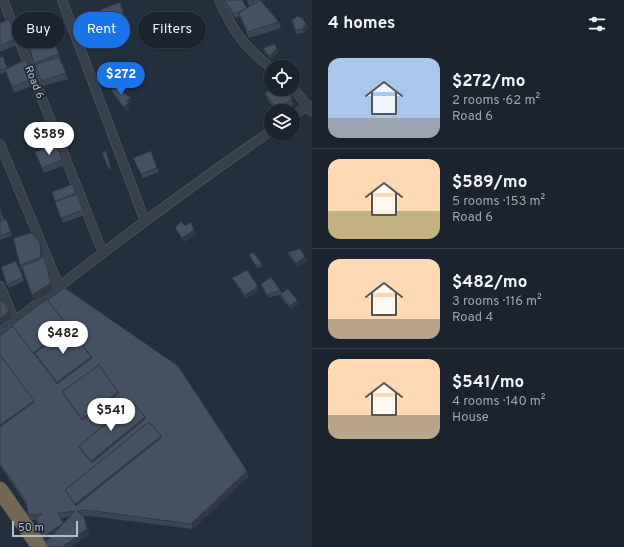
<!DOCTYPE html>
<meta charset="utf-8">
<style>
:root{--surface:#1b232e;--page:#242b36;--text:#f1f3f6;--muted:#a0a4aa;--line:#39404a;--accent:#1a73e8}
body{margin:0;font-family:Overpass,sans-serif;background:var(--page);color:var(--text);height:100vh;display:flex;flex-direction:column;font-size:15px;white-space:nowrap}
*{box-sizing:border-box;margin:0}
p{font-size:13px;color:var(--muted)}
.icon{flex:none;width:22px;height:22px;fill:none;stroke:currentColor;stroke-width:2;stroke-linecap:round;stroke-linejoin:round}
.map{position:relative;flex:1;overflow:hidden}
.drawer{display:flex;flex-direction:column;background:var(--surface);width:312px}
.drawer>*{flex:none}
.guide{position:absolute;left:12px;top:12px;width:240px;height:36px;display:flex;gap:8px}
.controls{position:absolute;left:264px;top:60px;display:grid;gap:8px}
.controls a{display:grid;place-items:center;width:36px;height:36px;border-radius:50%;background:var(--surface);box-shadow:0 1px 3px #0004,0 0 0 1px var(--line);font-size:20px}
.scale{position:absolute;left:12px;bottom:10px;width:66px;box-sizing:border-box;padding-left:4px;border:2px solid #b4bcc9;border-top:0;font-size:11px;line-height:14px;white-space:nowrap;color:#b4bcc9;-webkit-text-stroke:3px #1d2633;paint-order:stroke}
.price{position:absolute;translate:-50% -34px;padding:0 9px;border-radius:14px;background:#fff;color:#222;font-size:13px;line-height:26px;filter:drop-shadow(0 1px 2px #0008)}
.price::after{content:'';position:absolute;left:50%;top:24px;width:12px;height:9px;margin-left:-6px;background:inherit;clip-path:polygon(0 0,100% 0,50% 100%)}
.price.selected{background:var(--accent);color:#fff}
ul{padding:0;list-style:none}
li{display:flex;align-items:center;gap:12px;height:100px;padding:0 16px}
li+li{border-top:1px solid var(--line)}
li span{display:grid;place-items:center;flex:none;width:112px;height:80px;border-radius:12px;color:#555}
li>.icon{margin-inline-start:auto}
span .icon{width:48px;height:48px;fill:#fffc;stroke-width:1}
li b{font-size:17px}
h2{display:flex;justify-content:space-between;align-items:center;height:48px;padding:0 16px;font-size:17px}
.tag{padding:0 14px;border-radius:18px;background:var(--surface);box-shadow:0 1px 3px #0004,0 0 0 1px var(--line);font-size:14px;line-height:36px}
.tag.selected{background:var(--accent);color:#fff}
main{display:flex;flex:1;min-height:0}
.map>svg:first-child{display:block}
</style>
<main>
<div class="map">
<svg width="312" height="547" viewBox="0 0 312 547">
<rect width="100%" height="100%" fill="#242f3e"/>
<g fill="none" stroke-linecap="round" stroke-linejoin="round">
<g stroke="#565f6c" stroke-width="10">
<g id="street">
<polyline points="3,0 103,253"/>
<polyline points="62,0 145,221"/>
<path d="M219,0C234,33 243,45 271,68"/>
<polyline points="293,88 312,112"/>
<polyline points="293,116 308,105"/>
<polyline points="0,144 59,286"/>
<polyline points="0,286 15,321"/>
<path d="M0,333C88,263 178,195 271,131"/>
</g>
</g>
<g stroke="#434c59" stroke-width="17">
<polyline id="highway" points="0,490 40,547"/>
</g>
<use href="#street" stroke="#38414e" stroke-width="9"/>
<use href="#highway" stroke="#746855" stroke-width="16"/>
</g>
<g fill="#3b4654" fill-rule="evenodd">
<polygon points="223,0 242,0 247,8 250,7 246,0 263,0 261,1 279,22 281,28 249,38 240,16 235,18 224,2"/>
<polygon points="122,7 126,24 107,32 105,27"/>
<polygon points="9,19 19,44 0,52 0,23"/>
<polygon points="292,20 306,24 308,28 304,33 296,34"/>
<polygon points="44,22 53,41 54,41 68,79 43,86 22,31"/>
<polygon points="263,48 278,52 271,59 264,51"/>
<polygon points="0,57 3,57 7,69 26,59 34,85 14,93 6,72 0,74"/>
<polygon points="111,90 132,101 128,104 129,107 126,111 113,94"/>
<polygon points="265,93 293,99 293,105 283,111 276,111 267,98"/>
<polygon points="56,144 64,165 44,173 35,152"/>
<polygon points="151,151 159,172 143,178 133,158"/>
<polygon points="52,192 76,193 85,215 63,223"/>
<polygon points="0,208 4,219 6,219 12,236 0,240"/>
<polygon points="185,226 194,230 196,234 184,242 177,231 175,228"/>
<polygon points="42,248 43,258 46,263 53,289 34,301 23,270 22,270 20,265"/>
<polygon points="288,252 305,257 307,261 298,267 289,256"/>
<polygon points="249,255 262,264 263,266 257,268"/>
<polygon points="1,267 23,277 24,281 9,288"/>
<polygon points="232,278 258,289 256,292 246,299"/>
<polygon points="261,284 280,290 282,293 299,304 291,309 281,298 280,294 281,294 269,298 262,287"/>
<path d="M48,300L247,471L249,476L193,529L89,516H83L86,522L89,534L71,547H48L46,542L49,539L45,542L36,520H30L28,515L26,504L0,466V336L13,327L12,325ZM70,517L63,524L60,518Z"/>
</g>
<g fill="#303945">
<polygon points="306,24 308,28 304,33 302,29"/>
<polygon points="277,48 278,52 271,59 270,56"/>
<polygon points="291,93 293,99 293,105 291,100"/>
<polygon points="131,98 132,101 128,104 129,107 126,111 124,107 126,101"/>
<polygon points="194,230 196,234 184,242 182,238"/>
<polygon points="40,243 42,248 43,263 41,257"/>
<polygon points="44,257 53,289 34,301 32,295"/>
<polygon points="305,257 307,261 298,267 296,263"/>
<polygon points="257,285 258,289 256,292 246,299 245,295"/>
<polygon points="297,300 299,304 291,309 290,306"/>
<polygon points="9,310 11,316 8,320 0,326 0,319"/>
<polygon points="68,327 71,334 35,353 37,359 33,353"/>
<polygon points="91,357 94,364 59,389 57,382"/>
<polygon points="118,392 121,399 84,426 82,419"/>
<polygon points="34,401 36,408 0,434 0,425"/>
<polygon points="145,417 147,425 94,468 91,461"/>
<polygon points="161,436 163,443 78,511 75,504"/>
<polygon points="247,471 249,476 193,529 191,524"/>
<polygon points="84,517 89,534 71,547 62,547"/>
<polygon points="63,523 65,528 45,542 43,537"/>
</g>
<g fill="#455162" stroke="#303945" fill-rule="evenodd">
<polygon points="224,0 242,0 247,8 234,14"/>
<polygon points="247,0 254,0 248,3"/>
<polygon points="260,0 279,22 247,32 239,13"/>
<polygon points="120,2 124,18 105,27 100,10"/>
<polygon points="297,16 302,18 306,24 302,29 295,30 292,20"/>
<polygon points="9,19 17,38 0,46 0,23"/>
<polygon points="44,22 52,39 28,48 22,31"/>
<polygon points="54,41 59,54 34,63 30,50"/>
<polygon points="274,44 277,48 270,56 263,48"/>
<polygon points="0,57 3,57 7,68 0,70"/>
<polygon points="59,57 66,73 41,81 35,65"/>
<polygon points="26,59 32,79 12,87 5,70"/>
<polygon points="117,87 131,98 126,101 128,103 124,107 111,90"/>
<polygon points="271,88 271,89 287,89 291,93 291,100 276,108 265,93"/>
<polygon points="56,144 62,160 42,168 35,152"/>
<polygon points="106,151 111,169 109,169 102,153"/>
<polygon points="151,151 157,168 141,174 133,158"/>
<polygon points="73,184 76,193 55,201 52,192"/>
<polygon points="77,194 83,210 61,218 55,202"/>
<polygon points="0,208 2,214 0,215"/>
<polygon points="6,219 11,232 0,236 0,221"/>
<polygon points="181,221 185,226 191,222 194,230 182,238 175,228"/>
<polygon points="32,233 40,243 41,257 20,265 13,238"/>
<polygon points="300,249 305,257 296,263 288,252"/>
<polygon points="253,252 262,264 256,266 249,255"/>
<polygon points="44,257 51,283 32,295 22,267"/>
<polygon points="16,261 23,277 7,285 1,267"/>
<polygon points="247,270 257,285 255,289 245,295 232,278"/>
<polygon points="271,277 280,290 267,295 261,284"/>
<path d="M65,288L178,366L247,471L191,524L87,510L77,511L84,517L87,529L62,547H50L46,542L75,511L58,513L63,523L43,537L36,518L42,514L28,515L26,501L0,464V427L34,402L0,355V336L13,326L57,384L92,358L70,328H69L48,300ZM99,365L119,393L82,420L62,392ZM132,402L145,417V419L92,463L79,448V446ZM149,422L161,436V438L76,506L65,490Z"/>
<polygon points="288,289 297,300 290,306 280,294"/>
<polygon points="0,298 9,310 6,314 0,319"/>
<polygon points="47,299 68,327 33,353 12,325"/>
<polygon points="70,328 91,357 57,382 35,353"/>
<polygon points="0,355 34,401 0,425"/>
<polygon points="99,365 118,392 82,419 62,392"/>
<polygon points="132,402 145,417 91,461 79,446"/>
<polygon points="149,422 161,436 75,504 65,490"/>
</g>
<g text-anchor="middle" stroke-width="3.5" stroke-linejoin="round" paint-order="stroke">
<g font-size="11" fill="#b4bcc9" stroke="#1d2633">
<text transform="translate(35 82) rotate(68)" y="4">Road 6</text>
</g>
</g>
</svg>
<div class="controls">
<a><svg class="icon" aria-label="locate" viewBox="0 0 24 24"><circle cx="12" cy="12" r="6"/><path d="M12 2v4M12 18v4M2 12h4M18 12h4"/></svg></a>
<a><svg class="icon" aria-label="layers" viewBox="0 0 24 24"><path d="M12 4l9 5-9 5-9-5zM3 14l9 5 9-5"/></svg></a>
</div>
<div class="scale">50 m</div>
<b class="price selected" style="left:121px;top:96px">$272</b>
<b class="price" style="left:49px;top:156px">$589</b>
<b class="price" style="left:63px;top:355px">$482</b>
<b class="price" style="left:111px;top:432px">$541</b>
<div class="guide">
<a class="tag">Buy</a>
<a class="tag selected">Rent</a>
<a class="tag">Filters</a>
</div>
</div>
<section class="drawer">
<h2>4 homes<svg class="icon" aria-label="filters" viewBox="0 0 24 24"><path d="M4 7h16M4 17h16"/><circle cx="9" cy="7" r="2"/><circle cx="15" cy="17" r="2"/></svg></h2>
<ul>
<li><span style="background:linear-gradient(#a9c7e8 75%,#9aa5b1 0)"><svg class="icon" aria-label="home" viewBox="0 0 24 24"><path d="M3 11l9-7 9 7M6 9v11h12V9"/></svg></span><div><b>$272/mo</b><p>2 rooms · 62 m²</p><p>Road 6</p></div></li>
<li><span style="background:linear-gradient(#ffd9b3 65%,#c2b280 0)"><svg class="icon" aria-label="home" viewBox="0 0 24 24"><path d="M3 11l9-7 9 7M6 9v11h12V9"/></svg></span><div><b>$589/mo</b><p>5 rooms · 153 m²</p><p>Road 6</p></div></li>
<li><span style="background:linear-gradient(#ffd9b3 75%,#b9a48a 0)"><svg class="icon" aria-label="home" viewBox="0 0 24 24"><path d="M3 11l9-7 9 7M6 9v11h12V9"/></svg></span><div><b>$482/mo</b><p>3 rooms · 116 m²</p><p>Road 4</p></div></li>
<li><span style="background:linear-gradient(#ffd9b3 70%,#b9a48a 0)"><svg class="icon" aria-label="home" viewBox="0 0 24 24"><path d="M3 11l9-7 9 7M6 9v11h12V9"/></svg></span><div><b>$541/mo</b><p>4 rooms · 140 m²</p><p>House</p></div></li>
</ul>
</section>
</main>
